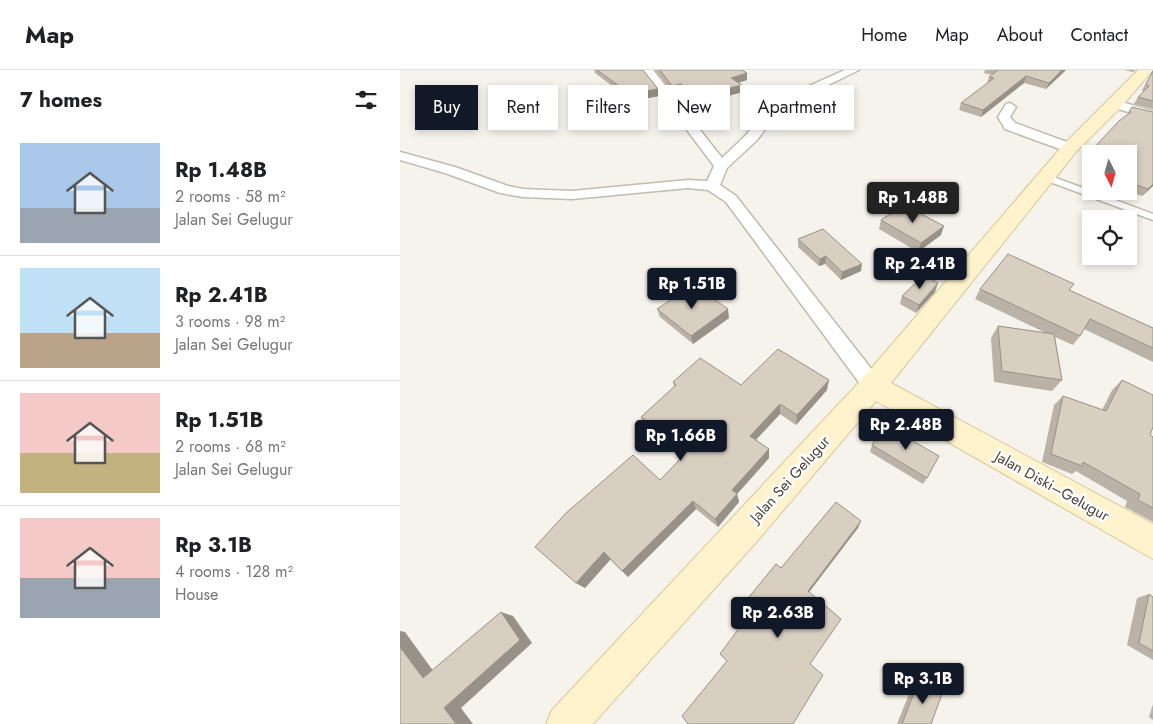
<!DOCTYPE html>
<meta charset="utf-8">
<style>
:root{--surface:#fff;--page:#f6f6f6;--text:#202124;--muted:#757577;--line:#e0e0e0;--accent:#111827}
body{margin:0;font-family:Jost,sans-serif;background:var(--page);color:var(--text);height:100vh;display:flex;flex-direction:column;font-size:19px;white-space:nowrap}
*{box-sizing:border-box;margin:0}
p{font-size:16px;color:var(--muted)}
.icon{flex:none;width:28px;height:28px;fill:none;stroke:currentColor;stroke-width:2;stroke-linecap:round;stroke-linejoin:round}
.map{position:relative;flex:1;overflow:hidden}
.details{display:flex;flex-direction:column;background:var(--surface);width:400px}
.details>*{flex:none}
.hud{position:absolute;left:15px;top:15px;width:475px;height:45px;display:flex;gap:10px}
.needle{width:32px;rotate:174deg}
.buttons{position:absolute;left:682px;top:75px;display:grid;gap:10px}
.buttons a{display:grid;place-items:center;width:55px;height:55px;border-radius:0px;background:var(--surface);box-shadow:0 2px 8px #0003;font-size:25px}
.price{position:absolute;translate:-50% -42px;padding:0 11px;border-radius:5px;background:var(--accent);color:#fff;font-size:16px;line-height:32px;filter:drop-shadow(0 1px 2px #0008)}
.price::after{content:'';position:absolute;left:50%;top:30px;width:15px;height:11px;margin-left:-8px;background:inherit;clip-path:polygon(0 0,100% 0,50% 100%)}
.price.on{background:#222;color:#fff}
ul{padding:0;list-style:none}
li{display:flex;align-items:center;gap:15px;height:125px;padding:0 20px}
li+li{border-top:1px solid var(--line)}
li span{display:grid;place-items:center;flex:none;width:140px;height:100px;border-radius:0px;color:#555}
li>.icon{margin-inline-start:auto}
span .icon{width:60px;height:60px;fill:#fffc;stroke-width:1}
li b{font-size:21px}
h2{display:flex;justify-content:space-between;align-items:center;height:60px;padding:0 20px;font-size:21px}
.pill{padding:0 18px;border-radius:0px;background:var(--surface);box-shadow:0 2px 8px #0003;font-size:18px;line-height:45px}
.pill.on{background:var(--accent);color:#fff}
header{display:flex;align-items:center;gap:30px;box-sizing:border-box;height:70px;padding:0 25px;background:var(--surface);border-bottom:1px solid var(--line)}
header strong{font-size:24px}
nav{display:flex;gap:28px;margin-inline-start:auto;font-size:18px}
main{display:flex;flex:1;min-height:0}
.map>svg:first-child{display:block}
</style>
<header>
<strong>Map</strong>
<nav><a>Home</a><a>Map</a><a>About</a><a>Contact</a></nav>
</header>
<main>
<section class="details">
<h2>7 homes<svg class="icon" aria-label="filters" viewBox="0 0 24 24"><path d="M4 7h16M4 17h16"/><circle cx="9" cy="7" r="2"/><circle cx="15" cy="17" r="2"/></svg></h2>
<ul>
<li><span style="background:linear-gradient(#a9c7e8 65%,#9aa5b1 0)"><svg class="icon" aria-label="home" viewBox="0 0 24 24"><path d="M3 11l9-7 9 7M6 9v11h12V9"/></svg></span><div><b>Rp 1.48B</b><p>2 rooms · 58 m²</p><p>Jalan Sei Gelugur</p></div></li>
<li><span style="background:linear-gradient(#bfe0f5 65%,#b9a48a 0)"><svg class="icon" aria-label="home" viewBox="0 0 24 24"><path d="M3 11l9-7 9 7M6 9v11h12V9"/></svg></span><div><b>Rp 2.41B</b><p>3 rooms · 98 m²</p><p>Jalan Sei Gelugur</p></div></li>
<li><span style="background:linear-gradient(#f6c9c9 60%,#c2b280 0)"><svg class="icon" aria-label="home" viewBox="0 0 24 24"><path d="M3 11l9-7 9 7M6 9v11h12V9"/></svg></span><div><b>Rp 1.51B</b><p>2 rooms · 68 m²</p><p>Jalan Sei Gelugur</p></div></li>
<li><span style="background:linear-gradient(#f6c9c9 60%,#9aa5b1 0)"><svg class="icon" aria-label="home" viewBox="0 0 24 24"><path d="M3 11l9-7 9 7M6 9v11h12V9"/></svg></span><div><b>Rp 3.1B</b><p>4 rooms · 128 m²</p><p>House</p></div></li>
</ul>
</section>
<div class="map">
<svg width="753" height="654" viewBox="0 0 753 654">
<rect width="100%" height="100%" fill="#f6f3ec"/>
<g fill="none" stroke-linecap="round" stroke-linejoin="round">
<g stroke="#c2bbae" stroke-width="3">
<polygon id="lane" points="642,105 648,105 753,144 753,150 642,109"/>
</g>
<g stroke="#c2bbae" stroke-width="3">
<g id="street">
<polygon points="242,0 253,0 322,88 347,64 373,32 445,0 459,0 381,38 357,70 327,98 320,115 336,126 480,310 483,316 480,322 473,325 466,322 326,132 308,120 288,118 172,129 123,127 100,123 45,103 0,90 0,82 55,97 108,116 123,119 172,121 288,110 307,111 314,96"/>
<polygon points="715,30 753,41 753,49 711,37 709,34 711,31"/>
<polygon points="610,33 616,37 610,47 615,53 675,75 677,78 675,81 665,81 605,59 598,47 606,34"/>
</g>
</g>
<g stroke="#d6c79b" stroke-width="2">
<polygon id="secondary" points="738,0 753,0 721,37 676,82 491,313 753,454 753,489 476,331 359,469 193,654 146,654 152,640 463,308 664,74"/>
</g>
<use href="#lane" fill="#fff" fill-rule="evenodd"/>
<use href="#street" fill="#fff" fill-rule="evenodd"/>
<use href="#secondary" fill="#fff3cd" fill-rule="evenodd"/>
</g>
<g fill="#bab2a6">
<polygon points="194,0 243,0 258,19 259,26 232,31 195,3"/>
<polygon points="255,0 342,0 347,3 347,10 338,13 342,15 343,22 295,34 282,21 273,23"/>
<polygon points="585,0 666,0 646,19 624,13 581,47 559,40 561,33 587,14 589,7 592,5 584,3"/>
<polygon points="724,0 736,0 733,2"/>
<polygon points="753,1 753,39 734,34 738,27 743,22 742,20"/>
<polygon points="732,37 753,116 742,126 729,121 729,84 691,84 691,94 684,91 688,84 727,46"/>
<polygon points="481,150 541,165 518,182 479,159"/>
<polygon points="398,169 461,201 441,210 425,194 419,196 398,177"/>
<polygon points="580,219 669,220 753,258 753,292 684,259 680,266 673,275 655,267 662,310 652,321 594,312 591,268 598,256 646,263 575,229"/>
<polygon points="535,222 516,243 500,234 502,226"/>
<polygon points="257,239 329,248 293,274 260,247"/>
<polygon points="722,310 750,365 753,367 753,452 725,437 727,431 676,401 672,404 642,392 654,335 663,326 702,340 712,320"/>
<polygon points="273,312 427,320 396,355 380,344 356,370 369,379 369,388 337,424 339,432 318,457 296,439 228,507 210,489 185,518 176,513 260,410 284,386 245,357 241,347 274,317"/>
<polygon points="472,375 527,408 523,414 470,382"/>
<polygon points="458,458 327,591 355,536 350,531 349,527 381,498"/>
<polygon points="749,524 753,527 753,590 727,575 737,528"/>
<polygon points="519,610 531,654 497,654 514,611"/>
<polygon points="753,634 753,650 749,647"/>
</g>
<g fill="#979187">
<polygon points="662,0 666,0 646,19 649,13"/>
<polygon points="347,3 347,10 331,15 331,8"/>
<polygon points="626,6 624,13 581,47 583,40"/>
<polygon points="281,14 282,21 273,23 272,16"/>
<polygon points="342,15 343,22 295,34 294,27"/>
<polygon points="258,19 259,26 232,31 230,24"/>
<polygon points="753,114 753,116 742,126 748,119"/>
<polygon points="544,156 541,165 518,182 521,173"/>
<polygon points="426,186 425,194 419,196 420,189"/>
<polygon points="462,194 461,201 441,210 442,202"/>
<polygon points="538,213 535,222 516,243 519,235"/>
<polygon points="328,239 329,248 293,274 291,266"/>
<polygon points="429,310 427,320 396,355 397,345"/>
<polygon points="380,334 380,344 351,375 350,366"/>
<polygon points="369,379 369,388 337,424 339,432 318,457 315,449 332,420"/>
<polygon points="293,431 296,439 228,507 222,501"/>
<polygon points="461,451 458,458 407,525 408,521"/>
<polygon points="204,482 211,489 185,518 176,513"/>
<polygon points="101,542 113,546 132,573 61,638 73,654 56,654 44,638"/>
<polygon points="0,561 5,562 39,609 23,608 0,577"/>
</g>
<g fill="#d8cfc1" stroke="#979187">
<polygon points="197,0 243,0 258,19 230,24"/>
<polygon points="260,0 342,0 347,3 331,8 342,15 294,27 281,14 272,16"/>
<polygon points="598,0 662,0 649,13 626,6 583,40 561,33 594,8 589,7"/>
<polygon points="753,1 753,31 738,27 749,16 746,14"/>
<polygon points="732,37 753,42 753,114 748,119 729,112 729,84 691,84 691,85 688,84 719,51 731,42 729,42"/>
<polygon points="504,135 544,156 521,173 481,150"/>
<polygon points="423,159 462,194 442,202 426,186 420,189 398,169"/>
<polygon points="608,184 674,214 669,220 753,258 753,278 690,249 680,266 580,219"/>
<polygon points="524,205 538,213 519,235 502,226"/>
<polygon points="294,215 328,239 291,266 257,239"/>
<polygon points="598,256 654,264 662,310 602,301"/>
<polygon points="378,279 429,310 397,345 380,334 350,366 369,379 332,420 337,424 315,449 293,431 222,501 204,482 176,513 135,477 166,443 233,385 260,410 287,382 241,347 276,315 273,312 300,288 341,315"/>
<polygon points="722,310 753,325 753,357 750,365 753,367 753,438 738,430 740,424 683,392 682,396 651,384 663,326 706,341"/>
<polygon points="485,355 539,386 527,408 472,375"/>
<polygon points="436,432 461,451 408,521 441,549 410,594 423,605 393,654 288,654 282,646 327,591 320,584 357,534 349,527 376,494 381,498"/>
<polygon points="749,524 753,527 753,581 739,573"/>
<polygon points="101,542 120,570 44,638 56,654 0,654 0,577 23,608"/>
<polygon points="519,610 542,624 531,654 502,654"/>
</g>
<g text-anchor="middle" stroke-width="5" stroke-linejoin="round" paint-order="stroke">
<g font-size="15" fill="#4b4439" stroke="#fff">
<text transform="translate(390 409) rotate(-48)" y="5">Jalan Sei Gelugur</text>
<text transform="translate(652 416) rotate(29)" y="5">Jalan Diski–Gelugur</text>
</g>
</g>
</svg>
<div class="buttons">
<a><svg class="needle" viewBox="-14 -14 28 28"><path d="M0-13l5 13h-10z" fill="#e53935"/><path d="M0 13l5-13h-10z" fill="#757577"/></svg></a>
<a><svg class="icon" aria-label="locate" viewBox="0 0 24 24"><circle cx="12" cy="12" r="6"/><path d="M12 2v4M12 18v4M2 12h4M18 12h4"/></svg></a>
</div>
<b class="price on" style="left:513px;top:154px">Rp 1.48B</b>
<b class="price" style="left:520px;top:220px">Rp 2.41B</b>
<b class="price" style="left:292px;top:240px">Rp 1.51B</b>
<b class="price" style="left:506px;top:381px">Rp 2.48B</b>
<b class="price" style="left:281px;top:392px">Rp 1.66B</b>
<b class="price" style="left:378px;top:569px">Rp 2.63B</b>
<b class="price" style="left:523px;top:635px">Rp 3.1B</b>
<div class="hud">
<a class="pill on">Buy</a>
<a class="pill">Rent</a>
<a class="pill">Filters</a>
<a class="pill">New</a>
<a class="pill">Apartment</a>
</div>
</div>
</main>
